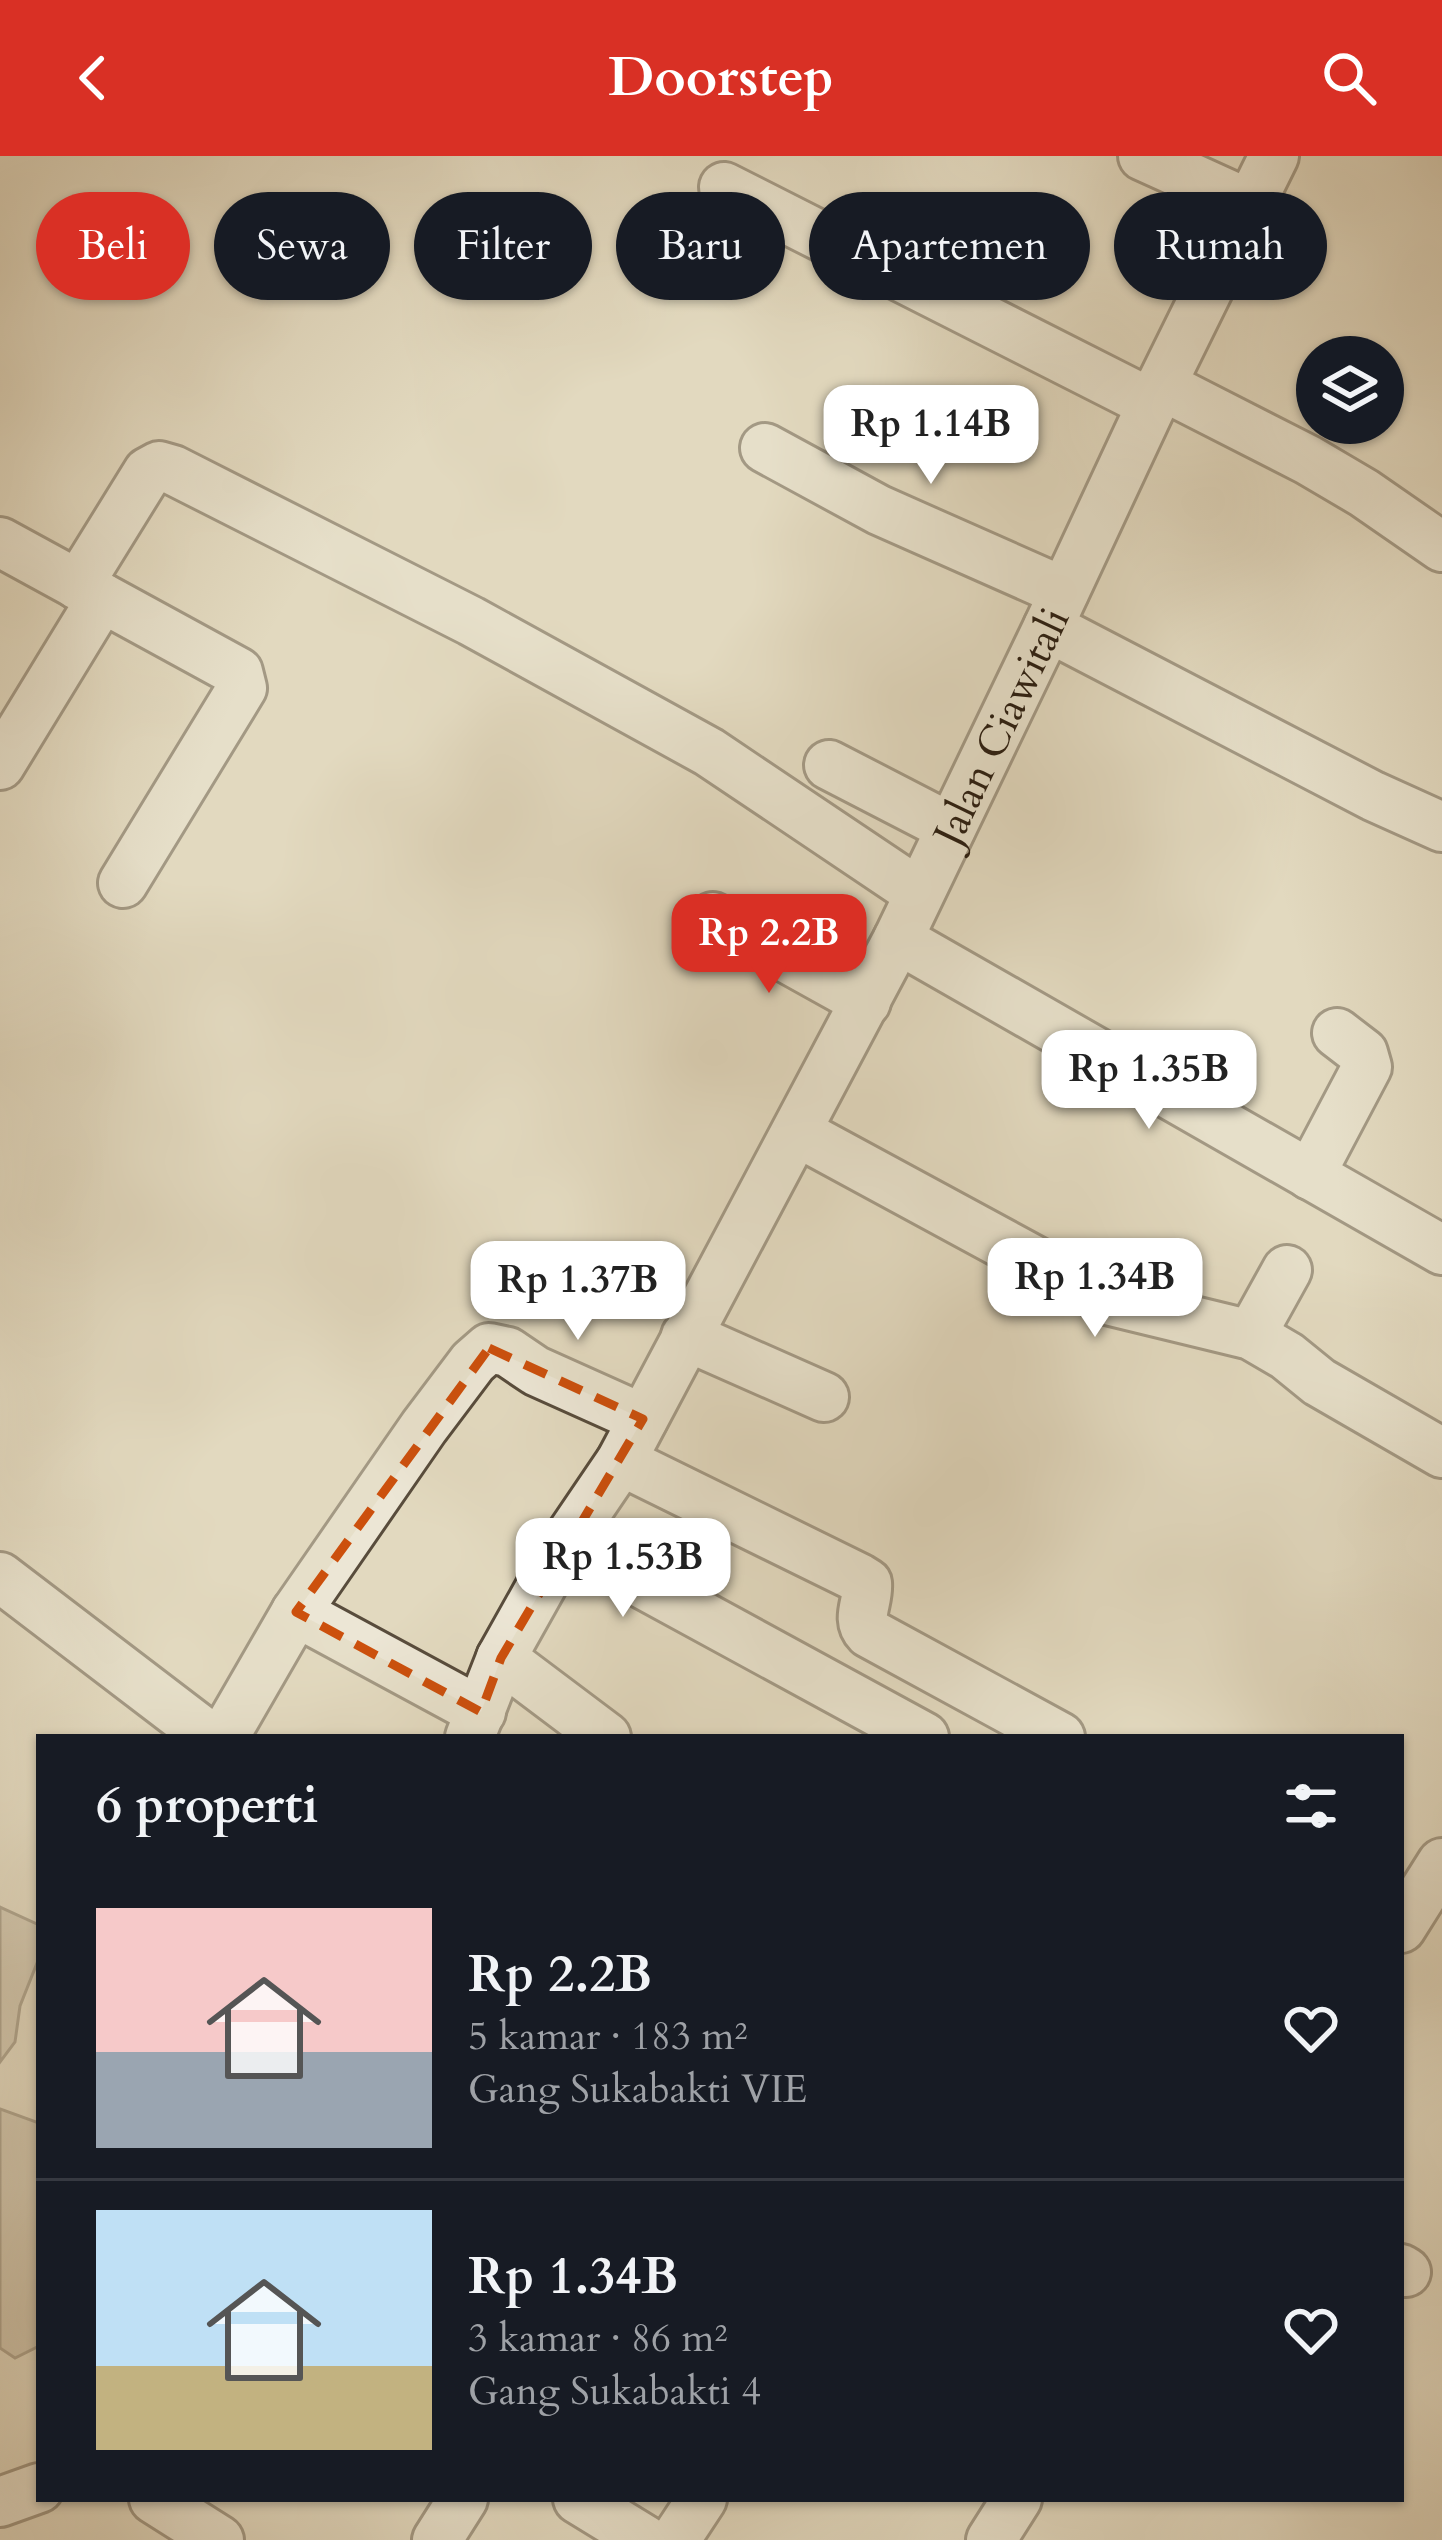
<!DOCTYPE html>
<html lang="id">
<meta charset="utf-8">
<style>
:root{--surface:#171b24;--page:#242831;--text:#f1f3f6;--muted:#9ea1a6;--line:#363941;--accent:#d93025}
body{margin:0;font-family:Cardo,serif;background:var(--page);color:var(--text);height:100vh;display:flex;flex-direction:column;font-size:45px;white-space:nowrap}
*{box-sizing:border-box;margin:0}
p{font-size:39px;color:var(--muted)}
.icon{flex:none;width:66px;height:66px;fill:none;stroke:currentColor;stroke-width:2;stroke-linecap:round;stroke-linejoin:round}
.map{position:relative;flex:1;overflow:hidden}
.panel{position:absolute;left:36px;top:1578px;width:1368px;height:768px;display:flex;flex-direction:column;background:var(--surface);border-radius:0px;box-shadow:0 3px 9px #0004}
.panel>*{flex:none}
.top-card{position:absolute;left:36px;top:36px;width:1371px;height:108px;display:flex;gap:24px}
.fabs{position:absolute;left:1296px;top:180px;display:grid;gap:24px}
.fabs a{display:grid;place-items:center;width:108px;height:108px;border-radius:50%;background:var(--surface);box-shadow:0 3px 9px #0004;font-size:60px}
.price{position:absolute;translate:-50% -102px;padding:0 27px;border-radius:24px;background:#fff;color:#222;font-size:39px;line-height:78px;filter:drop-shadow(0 3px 6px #0008)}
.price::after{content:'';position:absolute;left:50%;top:72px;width:36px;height:27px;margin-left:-18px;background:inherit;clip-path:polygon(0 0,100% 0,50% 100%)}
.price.active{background:var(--accent);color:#fff}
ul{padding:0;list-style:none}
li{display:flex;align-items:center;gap:36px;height:300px;padding:0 60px}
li+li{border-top:3px solid var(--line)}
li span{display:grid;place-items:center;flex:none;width:336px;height:240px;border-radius:0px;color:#555}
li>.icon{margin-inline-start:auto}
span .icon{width:144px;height:144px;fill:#fffc;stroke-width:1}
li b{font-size:51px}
h2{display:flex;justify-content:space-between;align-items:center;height:144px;padding:0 60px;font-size:51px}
.tag{padding:0 42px;border-radius:54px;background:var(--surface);box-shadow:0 3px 9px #0004;font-size:42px;line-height:108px}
.tag.active{background:var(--accent);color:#fff}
header{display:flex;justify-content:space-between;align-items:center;height:156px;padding:0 60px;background:var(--accent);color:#fff;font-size:54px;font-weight:700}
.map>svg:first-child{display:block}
</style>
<header><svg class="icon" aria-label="back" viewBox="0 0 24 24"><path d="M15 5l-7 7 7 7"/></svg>Doorstep<svg class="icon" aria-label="search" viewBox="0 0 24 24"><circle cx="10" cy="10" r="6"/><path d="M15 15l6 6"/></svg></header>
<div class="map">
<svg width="1442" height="2384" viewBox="0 0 1442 2384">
<rect width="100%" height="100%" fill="#e2d9bf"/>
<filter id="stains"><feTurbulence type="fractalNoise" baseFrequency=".00167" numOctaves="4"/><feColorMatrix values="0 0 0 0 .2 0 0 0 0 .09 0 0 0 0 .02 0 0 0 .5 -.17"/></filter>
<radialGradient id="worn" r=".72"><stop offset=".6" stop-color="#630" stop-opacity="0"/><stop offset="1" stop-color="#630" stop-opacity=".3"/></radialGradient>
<g fill="#c3b9a1" stroke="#766b58" stroke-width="3">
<polygon points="0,1751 39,1769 39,1802 20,1850 15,1886 0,1906"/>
<polygon points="0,1953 39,1967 39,2190 15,2202 0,2192"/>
</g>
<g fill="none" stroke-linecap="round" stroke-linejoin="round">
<g stroke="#584c3c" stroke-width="54">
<g id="minor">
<polyline points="1143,0 1249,48"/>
<polyline points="724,31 1152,248"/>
<polyline points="1161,229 1308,304 1364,337 1442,391"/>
<polyline points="765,292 879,354 1064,436"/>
<polyline points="0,386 238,516 242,532 123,727"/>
<polyline points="78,429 148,316 159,310 173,314 471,465 709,596 919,737"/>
<polyline points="1048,471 1373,640 1442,671"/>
<polyline points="0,609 102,442"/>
<polyline points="829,609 951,672"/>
<polyline points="713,761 866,846"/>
<polyline points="898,783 1442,1094"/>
<polyline points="797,976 1107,1144 1251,1179 1287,1200 1319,1226 1442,1297"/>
<polyline points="1310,1019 1367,911 1363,897 1337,877"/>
<polyline points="1251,1179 1287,1114"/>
<polyline points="686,1180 824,1241"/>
<path d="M621,1305L859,1422L867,1427C869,1445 855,1463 869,1477L1060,1581"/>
<polyline points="566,1386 924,1581"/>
<polyline points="0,1421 203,1576 217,1578 229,1572 296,1456 424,1271 473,1206 489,1192 508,1196 536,1215 643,1263"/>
<polyline points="296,1456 481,1556"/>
<polyline points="501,1502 606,1581"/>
<path id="s1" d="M470,1581L501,1502L566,1386L621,1305L898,783L1048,471L1161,229L1274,0"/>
<polyline points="1401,1772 1442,1707"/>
<polyline points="1401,2113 1406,2116"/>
<polyline points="154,2343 219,2384"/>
<polyline points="578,2343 645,2384"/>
<polyline points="0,2346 39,2332"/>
<polyline points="437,2384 463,2343"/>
<polyline points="675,2384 702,2343"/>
<polyline points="991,2384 1017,2343"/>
</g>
</g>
<use href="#minor" stroke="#ece6d5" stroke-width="48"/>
</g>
<path d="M0 0H1442V2384H0ZM489,1192L643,1263L501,1502L481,1556L296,1456Z" fill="#e2d9bf" fill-opacity=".55" fill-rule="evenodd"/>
<path fill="none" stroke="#cc500d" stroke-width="9" stroke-dasharray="24 15" stroke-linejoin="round" d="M489,1192L643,1263L501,1502L481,1556L296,1456Z"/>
<g text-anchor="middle" stroke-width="10" stroke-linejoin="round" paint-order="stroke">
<g font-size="42" fill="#2a1d10" stroke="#ece6d5">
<text dy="15" stroke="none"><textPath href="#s1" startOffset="1143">Jalan Ciawitali</textPath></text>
</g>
</g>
<rect width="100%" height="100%" filter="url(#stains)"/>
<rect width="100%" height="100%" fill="url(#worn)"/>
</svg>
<div class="fabs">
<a><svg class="icon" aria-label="layers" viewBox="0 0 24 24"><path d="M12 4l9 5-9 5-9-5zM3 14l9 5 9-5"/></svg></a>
</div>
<b class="price" style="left:931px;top:331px">Rp 1.14B</b>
<b class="price active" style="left:769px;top:840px">Rp 2.2B</b>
<b class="price" style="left:1149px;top:976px">Rp 1.35B</b>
<b class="price" style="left:1095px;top:1184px">Rp 1.34B</b>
<b class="price" style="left:578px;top:1187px">Rp 1.37B</b>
<b class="price" style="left:623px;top:1464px">Rp 1.53B</b>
<div class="top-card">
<a class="tag active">Beli</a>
<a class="tag">Sewa</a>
<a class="tag">Filter</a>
<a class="tag">Baru</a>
<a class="tag">Apartemen</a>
<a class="tag">Rumah</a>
</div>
<section class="panel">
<h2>6 properti<svg class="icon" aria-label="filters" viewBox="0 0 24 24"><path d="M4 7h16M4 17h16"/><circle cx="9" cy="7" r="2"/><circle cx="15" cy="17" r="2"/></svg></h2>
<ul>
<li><span style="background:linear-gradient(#f6c9c9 60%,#9aa5b1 0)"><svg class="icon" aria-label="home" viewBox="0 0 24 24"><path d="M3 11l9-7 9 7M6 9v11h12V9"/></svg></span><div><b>Rp 2.2B</b><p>5 kamar · 183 m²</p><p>Gang Sukabakti VIE</p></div><svg class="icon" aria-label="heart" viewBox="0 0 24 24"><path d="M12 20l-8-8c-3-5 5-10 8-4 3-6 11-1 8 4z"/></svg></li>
<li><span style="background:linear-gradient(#bfe0f5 65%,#c2b280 0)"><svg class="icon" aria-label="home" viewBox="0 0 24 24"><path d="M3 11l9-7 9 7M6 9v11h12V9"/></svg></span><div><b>Rp 1.34B</b><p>3 kamar · 86 m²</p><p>Gang Sukabakti 4</p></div><svg class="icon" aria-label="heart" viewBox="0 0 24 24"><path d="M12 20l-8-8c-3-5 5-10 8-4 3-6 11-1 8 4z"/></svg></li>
</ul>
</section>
</div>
